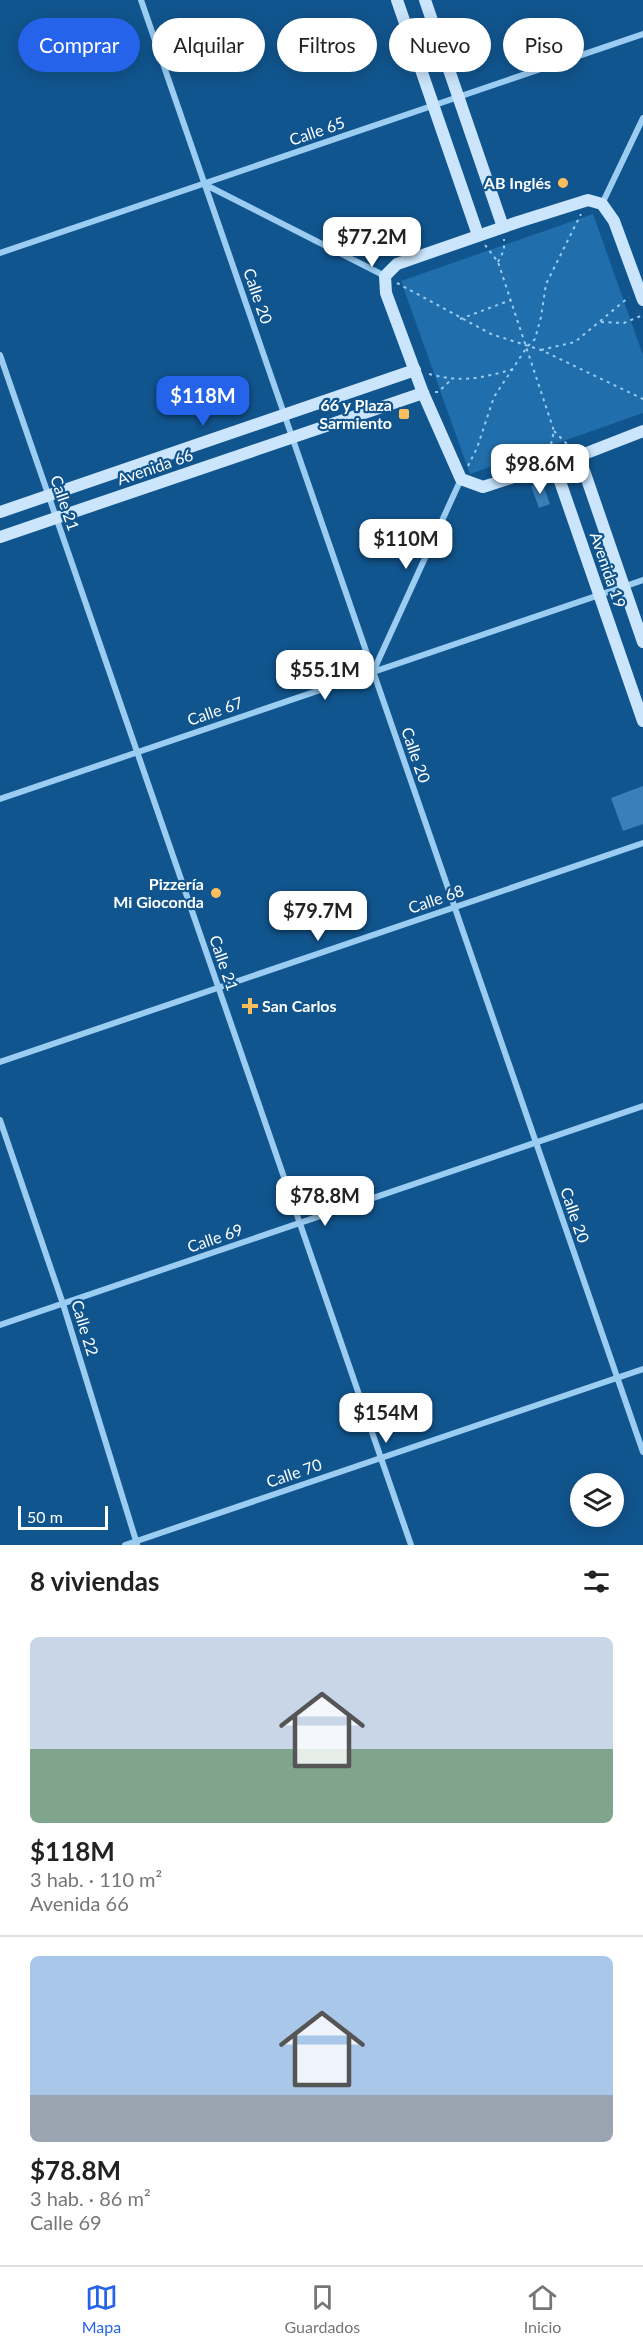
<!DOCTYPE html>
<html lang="es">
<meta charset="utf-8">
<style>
:root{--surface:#fff;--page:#f2f2f2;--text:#222;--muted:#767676;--line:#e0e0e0;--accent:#2563eb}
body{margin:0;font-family:Lato,sans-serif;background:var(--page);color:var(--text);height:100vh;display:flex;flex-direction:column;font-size:22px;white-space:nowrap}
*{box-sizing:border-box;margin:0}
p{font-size:20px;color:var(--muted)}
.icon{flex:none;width:33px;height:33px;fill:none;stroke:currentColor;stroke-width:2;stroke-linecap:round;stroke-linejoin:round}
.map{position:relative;height:1545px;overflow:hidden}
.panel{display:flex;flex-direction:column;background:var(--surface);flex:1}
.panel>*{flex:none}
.hud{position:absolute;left:18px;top:18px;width:608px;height:54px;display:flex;gap:12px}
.controls{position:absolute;left:570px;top:1473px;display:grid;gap:12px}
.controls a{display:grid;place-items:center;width:54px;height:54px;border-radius:50%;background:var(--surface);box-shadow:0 3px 15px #0003;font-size:30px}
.scale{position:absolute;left:18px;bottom:15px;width:90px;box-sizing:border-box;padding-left:6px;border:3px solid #fff;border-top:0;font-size:16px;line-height:21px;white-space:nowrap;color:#fff;-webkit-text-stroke:4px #11558e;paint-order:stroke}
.price{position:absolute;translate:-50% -51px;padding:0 14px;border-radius:12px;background:#fff;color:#222;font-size:20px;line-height:39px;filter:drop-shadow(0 2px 3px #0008)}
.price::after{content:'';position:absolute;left:50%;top:36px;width:18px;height:14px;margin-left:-9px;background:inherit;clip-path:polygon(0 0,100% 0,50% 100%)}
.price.on{background:var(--accent);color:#fff}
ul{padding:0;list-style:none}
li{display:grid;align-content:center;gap:12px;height:318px;padding:0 30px}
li+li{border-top:2px solid var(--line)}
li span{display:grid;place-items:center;height:186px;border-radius:9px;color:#555}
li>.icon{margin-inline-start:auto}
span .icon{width:108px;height:108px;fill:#fffc;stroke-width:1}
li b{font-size:26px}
h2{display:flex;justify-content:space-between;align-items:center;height:72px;padding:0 30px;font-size:26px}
.pill{padding:0 21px;border-radius:27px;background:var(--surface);box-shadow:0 3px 15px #0003;font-size:21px;line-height:54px}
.pill.on{background:var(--accent);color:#fff}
.tabs{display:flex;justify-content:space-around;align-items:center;height:84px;border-top:2px solid var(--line);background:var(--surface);font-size:16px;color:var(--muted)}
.tabs a{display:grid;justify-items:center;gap:3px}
.tabs .on{color:var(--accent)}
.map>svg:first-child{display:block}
</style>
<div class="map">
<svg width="643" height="1545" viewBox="0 0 643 1545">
<rect width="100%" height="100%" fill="#11558e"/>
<polygon fill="#206eac" points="593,214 643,355 643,413 470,474 401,281"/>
<g fill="#3a7fb8">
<polygon points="542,482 550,504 539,508 531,486"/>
<polygon points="643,786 643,824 623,831 611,798"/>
</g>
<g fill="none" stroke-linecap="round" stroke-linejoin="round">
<g stroke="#9bccf2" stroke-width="2" stroke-dasharray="3 4.5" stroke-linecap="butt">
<polyline points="485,245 498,262 554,431 549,453"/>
<polyline points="498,262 504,250 504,239"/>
<polyline points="397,283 491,334 541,350 643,399"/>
<polyline points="460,319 511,300"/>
<polyline points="601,322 624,323 643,315"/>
<polyline points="541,350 575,342 629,297"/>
<path d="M429,374C463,383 481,378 514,369"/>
<polyline points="435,392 438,392 451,380"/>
<polyline points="554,431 569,446"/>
<polyline points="468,466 477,448 494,397 527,347 535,339 541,317 546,284 581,214"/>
</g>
<g stroke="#9bccf2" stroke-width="6">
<polyline points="141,0 643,1452"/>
<polyline points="204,184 385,276"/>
<polyline points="602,204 643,118"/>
<polyline points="0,253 643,34"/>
<polyline points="0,355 411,1545"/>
<polyline points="373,672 461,479"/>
<polyline points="0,799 643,580"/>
<polyline points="0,1062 643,843"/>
<polyline points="0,1120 63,1304 137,1544"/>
<polyline points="0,1325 643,1106"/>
<polyline points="125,1545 643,1369"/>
</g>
<g stroke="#cae5fc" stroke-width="12">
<polyline points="397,0 478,235"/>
<polyline points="425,0 503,227"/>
<polyline points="643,300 614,221 602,204 588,200 518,222 397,264 385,276 386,293 423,393 461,479 483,487 579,456 643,431"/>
<polyline points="579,456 643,642"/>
<polyline points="554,464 643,721"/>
<polyline points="0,512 415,370"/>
<polyline points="0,537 423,393"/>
</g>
</g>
<g fill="#ffbe5c" stroke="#11558e" stroke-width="2">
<circle cx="563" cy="183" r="6"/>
<rect x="398" y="408" width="12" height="12" rx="3"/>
<circle cx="216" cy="893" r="6"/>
<path d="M247 997h6v6h6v6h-6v6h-6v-6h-6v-6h6z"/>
</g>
<g text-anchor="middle" stroke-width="4.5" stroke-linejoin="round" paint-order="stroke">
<g font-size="16" fill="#fff" stroke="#11558e">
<text transform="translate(317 131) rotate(-19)" y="6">Calle 65</text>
<text transform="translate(258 296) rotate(71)" y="6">Calle 20</text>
<text transform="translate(155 467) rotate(-19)" y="6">Avenida 66</text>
<text transform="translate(65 503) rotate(71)" y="6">Calle 21</text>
<text transform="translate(608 570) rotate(71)" y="6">Avenida 19</text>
<text transform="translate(215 711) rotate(-19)" y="6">Calle 67</text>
<text transform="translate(416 755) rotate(71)" y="6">Calle 20</text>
<text transform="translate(436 899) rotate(-19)" y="6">Calle 68</text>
<text transform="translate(224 963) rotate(71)" y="6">Calle 21</text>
<text transform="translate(575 1215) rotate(71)" y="6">Calle 20</text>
<text transform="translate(215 1238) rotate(-19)" y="6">Calle 69</text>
<text transform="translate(85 1328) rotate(73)" y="6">Calle 22</text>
<text transform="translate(294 1473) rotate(-19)" y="6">Calle 70</text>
</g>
<g font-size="16" font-weight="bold" fill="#fff" stroke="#11558e" text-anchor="end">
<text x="551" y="189">AB Inglés</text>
<text x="392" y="411">66 y Plaza<tspan x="392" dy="18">Sarmiento</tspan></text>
<text x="204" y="890">Pizzería<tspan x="204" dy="18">Mi Gioconda</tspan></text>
<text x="262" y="1012" text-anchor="start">San Carlos</text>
</g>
</g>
</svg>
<div class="controls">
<a><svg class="icon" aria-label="layers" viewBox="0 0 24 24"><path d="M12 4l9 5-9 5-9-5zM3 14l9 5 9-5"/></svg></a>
</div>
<div class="scale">50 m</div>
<b class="price" style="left:372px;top:268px">$77.2M</b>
<b class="price on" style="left:203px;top:427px">$118M</b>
<b class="price" style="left:540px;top:495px">$98.6M</b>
<b class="price" style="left:406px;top:570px">$110M</b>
<b class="price" style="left:325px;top:701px">$55.1M</b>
<b class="price" style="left:318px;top:942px">$79.7M</b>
<b class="price" style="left:325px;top:1227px">$78.8M</b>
<b class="price" style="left:386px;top:1444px">$154M</b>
<div class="hud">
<a class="pill on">Comprar</a>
<a class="pill">Alquilar</a>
<a class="pill">Filtros</a>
<a class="pill">Nuevo</a>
<a class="pill">Piso</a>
</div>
</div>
<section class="panel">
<h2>8 viviendas<svg class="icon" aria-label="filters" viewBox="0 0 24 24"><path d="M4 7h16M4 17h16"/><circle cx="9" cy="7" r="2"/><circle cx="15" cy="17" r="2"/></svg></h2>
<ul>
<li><span style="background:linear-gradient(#c9d6e8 60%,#7fa58c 0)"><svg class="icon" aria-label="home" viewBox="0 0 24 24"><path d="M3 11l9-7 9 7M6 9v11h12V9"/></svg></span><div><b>$118M</b><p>3 hab. · 110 m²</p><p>Avenida 66</p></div></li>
<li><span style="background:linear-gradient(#a9c7e8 75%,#9aa5b1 0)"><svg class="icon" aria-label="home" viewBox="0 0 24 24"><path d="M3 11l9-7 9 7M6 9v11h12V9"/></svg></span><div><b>$78.8M</b><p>3 hab. · 86 m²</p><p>Calle 69</p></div></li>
</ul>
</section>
<nav class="tabs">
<a class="on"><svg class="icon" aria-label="map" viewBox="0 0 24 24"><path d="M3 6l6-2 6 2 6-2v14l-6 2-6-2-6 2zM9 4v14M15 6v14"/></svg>Mapa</a>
<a><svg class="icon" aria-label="saved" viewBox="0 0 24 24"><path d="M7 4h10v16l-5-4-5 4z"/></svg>Guardados</a>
<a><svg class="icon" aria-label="home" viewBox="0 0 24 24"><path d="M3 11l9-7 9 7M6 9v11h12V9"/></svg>Inicio</a>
</nav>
